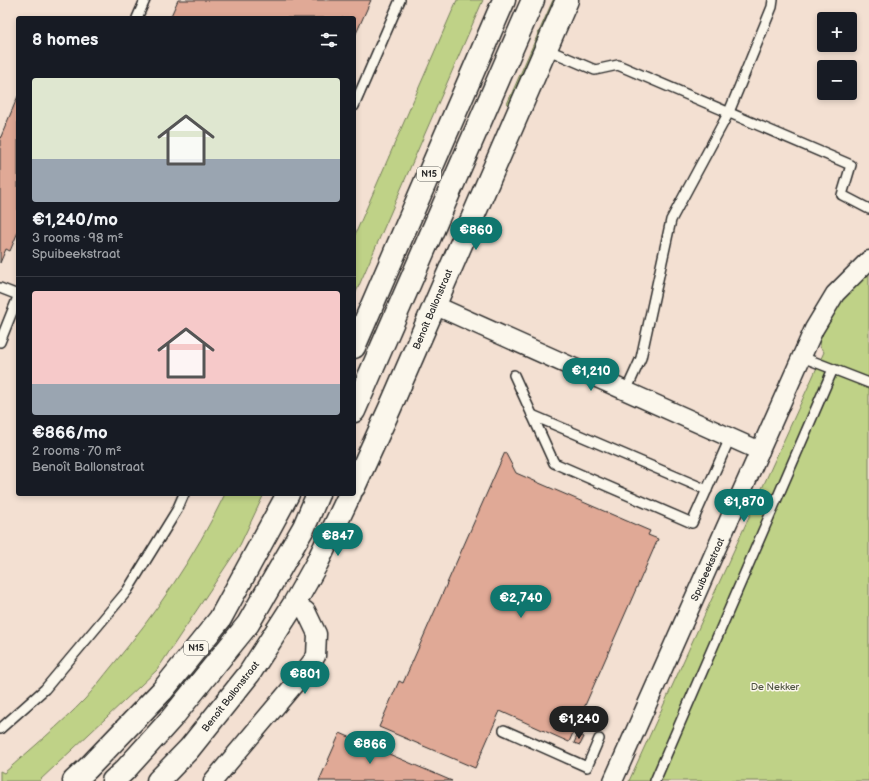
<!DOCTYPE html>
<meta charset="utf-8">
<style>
:root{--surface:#171b24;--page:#20242c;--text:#f1f3f6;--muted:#9ea1a6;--line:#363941;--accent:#0f766e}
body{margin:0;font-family:"Balsamiq Sans",sans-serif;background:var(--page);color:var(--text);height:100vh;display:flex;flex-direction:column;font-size:15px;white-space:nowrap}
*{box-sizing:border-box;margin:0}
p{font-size:13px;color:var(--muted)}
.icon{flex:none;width:22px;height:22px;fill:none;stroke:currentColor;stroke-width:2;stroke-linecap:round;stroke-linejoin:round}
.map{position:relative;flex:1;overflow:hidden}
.sheet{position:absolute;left:16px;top:16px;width:340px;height:480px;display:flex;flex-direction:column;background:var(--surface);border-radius:4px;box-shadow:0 2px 6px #0003}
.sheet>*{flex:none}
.buttons{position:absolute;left:817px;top:12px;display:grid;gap:8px}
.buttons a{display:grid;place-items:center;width:40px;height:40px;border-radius:4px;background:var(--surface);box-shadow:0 2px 6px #0003;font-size:20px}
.price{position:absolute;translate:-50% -34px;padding:0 9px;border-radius:14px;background:var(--accent);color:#fff;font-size:13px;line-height:26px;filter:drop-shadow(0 1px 2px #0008)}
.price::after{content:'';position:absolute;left:50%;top:24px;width:12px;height:9px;margin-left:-6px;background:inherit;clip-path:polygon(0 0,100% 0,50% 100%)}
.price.active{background:#222;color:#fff}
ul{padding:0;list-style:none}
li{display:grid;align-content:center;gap:8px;height:212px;padding:0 16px}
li+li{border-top:1px solid var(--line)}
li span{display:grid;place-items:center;height:124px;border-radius:4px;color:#555}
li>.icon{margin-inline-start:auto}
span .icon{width:72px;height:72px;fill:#fffc;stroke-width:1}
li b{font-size:17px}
h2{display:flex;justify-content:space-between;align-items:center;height:48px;padding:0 16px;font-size:17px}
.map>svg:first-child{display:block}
</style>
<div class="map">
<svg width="869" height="781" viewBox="0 0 869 781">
<rect width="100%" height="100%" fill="#f3e0d2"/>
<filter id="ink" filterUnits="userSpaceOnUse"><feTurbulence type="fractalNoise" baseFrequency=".025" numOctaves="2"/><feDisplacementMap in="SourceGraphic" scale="8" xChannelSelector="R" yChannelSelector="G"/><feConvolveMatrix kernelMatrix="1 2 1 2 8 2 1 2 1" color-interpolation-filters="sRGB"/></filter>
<g filter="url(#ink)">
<g fill="#bfd287" stroke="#757e59">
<polygon points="457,0 483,0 354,297 354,237"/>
<polygon points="553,0 557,0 510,105 507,104"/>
<polygon points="869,270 869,781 629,781 824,352 820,347 819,337 834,304"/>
<path d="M225,494H264L240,545L157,670L39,781H0V771L4,773C31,749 60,725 85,699C94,689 103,677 112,666C156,613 195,556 225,494Z"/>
</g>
<g fill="#e0a996" stroke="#2b2b2b">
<polygon points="178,0 371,0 354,38 354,18 170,18"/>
<polygon points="18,96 18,232 10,251 6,249 0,263 0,139"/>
<polygon points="505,452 516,473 650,531 648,535 658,539 569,742 500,711 475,768 379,727 399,681 403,683"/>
<polygon points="340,733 452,781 319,781"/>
<polygon points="578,734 584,737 580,745 574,743"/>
</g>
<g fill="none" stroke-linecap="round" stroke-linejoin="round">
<g stroke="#2b2b2b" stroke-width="12">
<g id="lane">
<polyline points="137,18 145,0"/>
<polyline points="546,49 595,70 618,65 851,165 842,195 869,209"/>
<polyline points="354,106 400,0"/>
<polyline points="0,288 18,295"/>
<polyline points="0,342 18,297"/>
<polyline points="802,357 833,369"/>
<polyline points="514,375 554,463 692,523 730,438"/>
<polyline points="626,391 641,358 671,220 729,112 772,7 773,0"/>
<polyline points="532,415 707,490"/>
<polyline points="0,729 45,689 127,591 177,510 184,494"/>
<polyline points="504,730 587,767 599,739"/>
<polyline points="655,781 833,369 869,383"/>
</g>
</g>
<g stroke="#2b2b2b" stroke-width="21">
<g id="street">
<polyline points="434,305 760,451"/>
<polyline points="213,781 298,680 316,656 317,634 306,611 294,604"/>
<polyline points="613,781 814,329 835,294 869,260"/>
</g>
</g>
<g stroke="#2b2b2b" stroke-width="25">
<g id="secondary">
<polyline points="354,487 390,408 567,0"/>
<polyline points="158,781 189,749 249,674 294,604 317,563 350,494"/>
</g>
</g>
<g stroke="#2b2b2b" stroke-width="25">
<g id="primary">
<polyline points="354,347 504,0"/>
<polyline points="354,411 533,0"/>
<polyline points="74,781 88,768 162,691 220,619 288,494"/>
<polyline points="113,781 125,770 171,719 248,624 304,527 318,494"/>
</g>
</g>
<use href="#lane" stroke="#fbf7ec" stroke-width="9"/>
<use href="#street" stroke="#fbf7ec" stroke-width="18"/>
<use href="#secondary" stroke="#fbf7ec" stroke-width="22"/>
<use href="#primary" stroke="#fbf7ec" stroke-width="22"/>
</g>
</g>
<g text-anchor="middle" stroke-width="3" stroke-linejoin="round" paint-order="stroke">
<g fill="#fbf7ec" stroke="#696865" stroke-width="1">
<rect x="417" y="167" width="24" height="14" rx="3"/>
<rect x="184" y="641" width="24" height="14" rx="3"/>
</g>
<g font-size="9" font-weight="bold" fill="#2b2b2b">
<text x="429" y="177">N15</text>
<text x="196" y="651">N15</text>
</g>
<g font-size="10" fill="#2b2b2b" stroke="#fbf7ec">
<text transform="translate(432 309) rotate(-67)" y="4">Benoît Ballonstraat</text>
<text transform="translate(707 569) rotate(-66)" y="4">Spuibeekstraat</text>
<text transform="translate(230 696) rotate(-52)" y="4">Benoît Ballonstraat</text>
</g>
<g font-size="10" fill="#505542" stroke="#fbf7ec">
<text x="775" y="690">De Nekker</text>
</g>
</g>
</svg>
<div class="buttons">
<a>+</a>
<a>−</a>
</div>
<b class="price" style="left:476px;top:251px">€860</b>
<b class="price" style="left:591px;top:392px">€1,210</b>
<b class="price" style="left:744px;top:523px">€1,870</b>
<b class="price" style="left:338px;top:557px">€847</b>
<b class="price" style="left:521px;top:619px">€2,740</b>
<b class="price" style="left:305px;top:695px">€801</b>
<b class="price active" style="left:579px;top:740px">€1,240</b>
<b class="price" style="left:370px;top:765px">€866</b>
<section class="sheet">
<h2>8 homes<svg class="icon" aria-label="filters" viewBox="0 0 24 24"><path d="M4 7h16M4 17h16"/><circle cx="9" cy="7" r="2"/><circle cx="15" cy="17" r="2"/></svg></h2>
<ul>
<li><span style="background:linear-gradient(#dfe7d0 65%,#9aa5b1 0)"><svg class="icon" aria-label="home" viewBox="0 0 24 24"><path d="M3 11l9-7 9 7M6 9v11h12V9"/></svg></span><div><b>€1,240/mo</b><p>3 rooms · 98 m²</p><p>Spuibeekstraat</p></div></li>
<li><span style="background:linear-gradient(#f6c9c9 75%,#9aa5b1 0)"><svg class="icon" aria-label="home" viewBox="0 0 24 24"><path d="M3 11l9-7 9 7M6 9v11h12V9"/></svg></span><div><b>€866/mo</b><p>2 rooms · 70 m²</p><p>Benoît Ballonstraat</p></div></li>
</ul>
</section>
</div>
